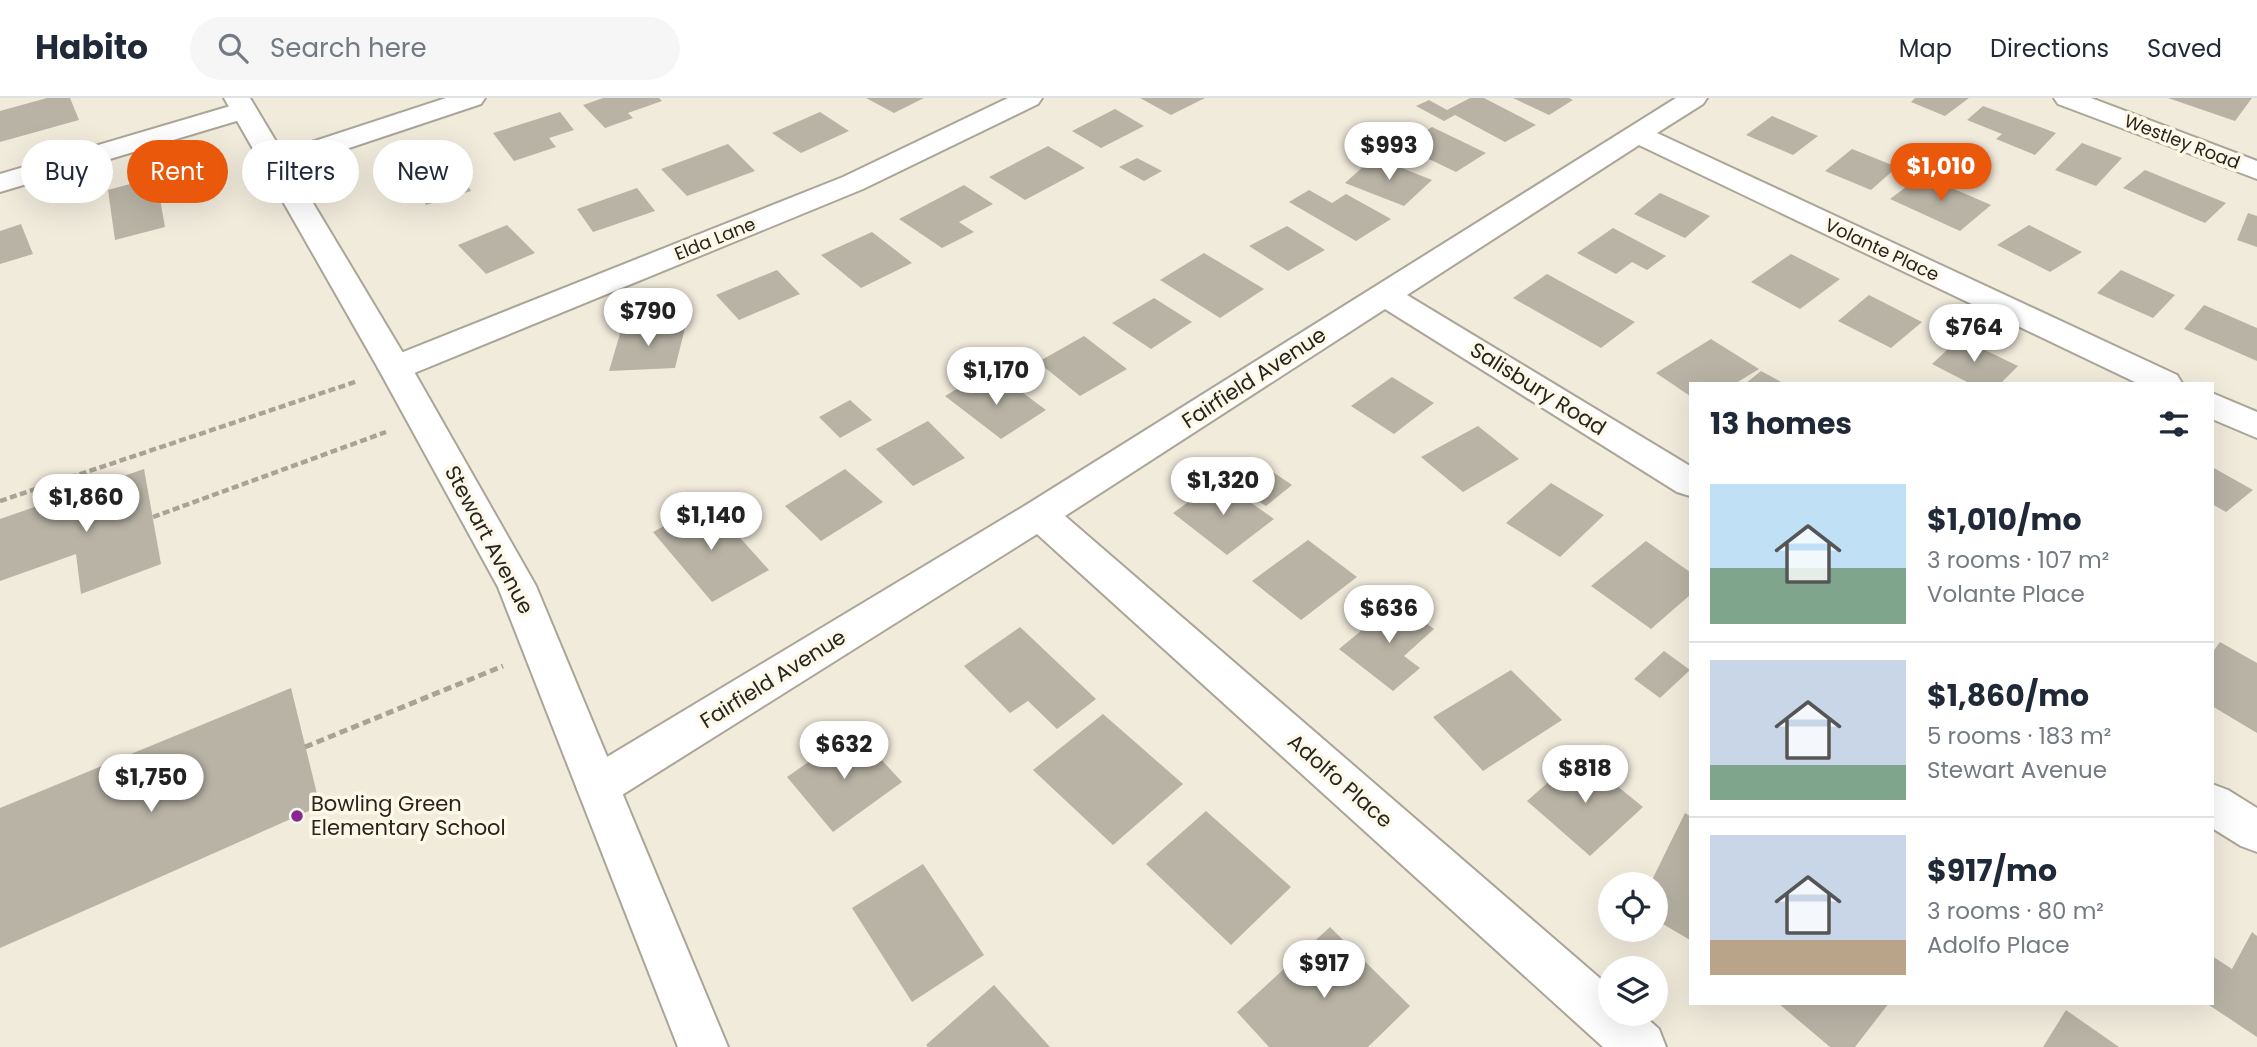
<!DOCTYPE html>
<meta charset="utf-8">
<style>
:root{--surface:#fff;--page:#f6f6f7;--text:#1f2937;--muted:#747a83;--line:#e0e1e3;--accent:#ea580c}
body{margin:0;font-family:Poppins,sans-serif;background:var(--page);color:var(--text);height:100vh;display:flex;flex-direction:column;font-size:26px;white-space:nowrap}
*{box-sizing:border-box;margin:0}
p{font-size:23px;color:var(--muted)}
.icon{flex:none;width:38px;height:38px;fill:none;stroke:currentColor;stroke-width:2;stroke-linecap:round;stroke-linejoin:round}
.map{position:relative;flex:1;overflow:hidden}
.details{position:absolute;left:1689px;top:284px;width:525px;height:623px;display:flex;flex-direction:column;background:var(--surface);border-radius:0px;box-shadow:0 7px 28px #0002}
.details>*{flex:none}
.banner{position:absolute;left:21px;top:42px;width:665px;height:63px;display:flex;gap:14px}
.buttons{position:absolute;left:1598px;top:774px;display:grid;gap:14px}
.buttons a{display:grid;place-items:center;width:70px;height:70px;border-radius:50%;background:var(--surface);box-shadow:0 7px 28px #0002;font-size:35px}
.price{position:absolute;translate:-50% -60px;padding:0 16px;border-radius:24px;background:#fff;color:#222;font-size:23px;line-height:46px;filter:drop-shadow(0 2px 4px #0008)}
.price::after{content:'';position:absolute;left:50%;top:42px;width:21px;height:16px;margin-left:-10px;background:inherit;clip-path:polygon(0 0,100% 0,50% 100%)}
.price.active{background:var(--accent);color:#fff}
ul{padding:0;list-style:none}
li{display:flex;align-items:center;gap:21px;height:175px;padding:0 21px}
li+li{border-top:2px solid var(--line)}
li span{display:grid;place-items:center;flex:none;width:196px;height:140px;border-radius:0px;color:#555}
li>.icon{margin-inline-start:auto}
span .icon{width:84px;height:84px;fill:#fffc;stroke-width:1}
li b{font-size:30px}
h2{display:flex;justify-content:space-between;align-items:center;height:84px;padding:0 21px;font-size:30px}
.tag{padding:0 24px;border-radius:32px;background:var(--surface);box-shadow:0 7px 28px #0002;font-size:24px;line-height:63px}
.tag.active{background:var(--accent);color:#fff}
header{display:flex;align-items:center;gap:42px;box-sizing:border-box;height:98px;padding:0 35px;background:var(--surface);border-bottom:2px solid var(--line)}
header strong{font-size:33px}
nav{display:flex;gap:38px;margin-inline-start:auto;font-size:24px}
.search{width:490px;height:63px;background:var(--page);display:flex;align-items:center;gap:18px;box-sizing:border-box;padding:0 24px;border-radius:38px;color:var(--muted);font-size:26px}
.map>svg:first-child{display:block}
</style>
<header>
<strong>Habito</strong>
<div class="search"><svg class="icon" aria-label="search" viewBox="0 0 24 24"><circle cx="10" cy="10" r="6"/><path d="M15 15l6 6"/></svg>Search here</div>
<nav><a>Map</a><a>Directions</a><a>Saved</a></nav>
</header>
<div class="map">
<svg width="2257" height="949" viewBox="0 0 2257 949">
<rect width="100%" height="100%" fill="#f1ebdc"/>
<g fill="#b8b3a5">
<polygon points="47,0 70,0 79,22 0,44 0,13"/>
<polygon points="603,0 659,0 662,3 628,15 633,20 605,30 583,7"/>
<polygon points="866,0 924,0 894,15"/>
<polygon points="1140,0 1205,0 1171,17"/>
<polygon points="1470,0 1484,0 1536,27 1505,44 1455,17 1444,23 1416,8 1429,2 1447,12"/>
<polygon points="1513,0 1569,0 1573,2 1549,17"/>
<polygon points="1915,0 1969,0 1945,18 1911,4"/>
<polygon points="2168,0 2252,0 2235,23"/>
<polygon points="1983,8 2056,35 2035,57 1996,41 2002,36 1967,22"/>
<polygon points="1115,11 1144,28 1101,50 1072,33"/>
<polygon points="560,14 574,32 549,40 556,49 514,63 493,35"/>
<polygon points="820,14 849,33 801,55 772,35"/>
<polygon points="1772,18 1818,38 1793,57 1746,37"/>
<polygon points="1432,29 1486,55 1456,74 1402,48"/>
<polygon points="2082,45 2122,60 2096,88 2055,72"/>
<polygon points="728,46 755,73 687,98 661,71"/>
<polygon points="1048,48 1085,70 1025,102 989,79"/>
<polygon points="448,50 471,93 426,107 406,62"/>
<polygon points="1852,51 1897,69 1871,92 1825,73"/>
<polygon points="1374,59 1432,82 1404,108 1345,85"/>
<polygon points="1137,60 1162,73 1144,83 1119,69"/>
<polygon points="2145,72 2226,105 2205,125 2123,90"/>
<polygon points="1922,77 1991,107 1960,133 1890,101"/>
<polygon points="156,79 165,129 115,142 108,92"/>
<polygon points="964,87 993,106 959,124 974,134 942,150 899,121"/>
<polygon points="637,90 655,113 593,134 577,111"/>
<polygon points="1309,92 1332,105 1346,96 1391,121 1356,143 1289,104"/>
<polygon points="1660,95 1710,118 1685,140 1634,116"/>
<polygon points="2248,115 2257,118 2257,149 2237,142"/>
<polygon points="21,126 33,156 0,166 0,133"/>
<polygon points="507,127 535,155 486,176 458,147"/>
<polygon points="2029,127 2082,154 2050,174 1997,147"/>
<polygon points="1287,128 1325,152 1288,173 1249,148"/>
<polygon points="1613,130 1666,158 1647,172 1632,164 1616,176 1577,155"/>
<polygon points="872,134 912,165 861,190 821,157"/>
<polygon points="1204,155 1264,191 1220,220 1160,182"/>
<polygon points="1791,156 1840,181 1800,211 1751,184"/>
<polygon points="777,172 800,196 739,222 716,197"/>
<polygon points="2121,172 2175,197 2153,220 2097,195"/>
<polygon points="1547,176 1635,224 1601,250 1513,200"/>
<polygon points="1869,197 1922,224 1891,250 1838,223"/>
<polygon points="1154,200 1192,224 1151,251 1112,225"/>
<polygon points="2204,207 2257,230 2257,263 2184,231"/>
<polygon points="686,226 675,270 609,273 622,229"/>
<polygon points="1084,238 1127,271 1080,298 1038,264"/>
<polygon points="1960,240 2018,268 2001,285 1969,285 1932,266"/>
<polygon points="1711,241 1759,271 1736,285 1690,285 1690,298 1656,275"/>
<polygon points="1761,273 1783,285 1746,285"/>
<polygon points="1392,279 1434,305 1394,336 1351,308"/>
<polygon points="972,282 988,294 1007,283 1046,312 1001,341 945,298"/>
<polygon points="850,302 872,322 840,340 819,319"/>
<polygon points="928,323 965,360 913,388 876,351"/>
<polygon points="1478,328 1519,361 1463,394 1421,359"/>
<polygon points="2212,369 2253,392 2226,414 2212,406"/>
<polygon points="144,371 161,466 81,496 76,456 0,483 0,421"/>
<polygon points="845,371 883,404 821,443 785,408"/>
<polygon points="1270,372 1292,387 1266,408 1243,394"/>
<polygon points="1219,382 1274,421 1227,457 1173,415"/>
<polygon points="1551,385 1604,417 1560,459 1506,425"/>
<polygon points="708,404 769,472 712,504 653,434"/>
<polygon points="1308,442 1357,479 1301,522 1252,483"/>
<polygon points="1646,443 1690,474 1690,497 1651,531 1591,488"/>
<polygon points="1397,503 1434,531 1404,558 1420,570 1393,593 1339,551"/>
<polygon points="1020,529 1096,601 1057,631 1028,603 1010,615 964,568"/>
<polygon points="2220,544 2257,565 2257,635 2212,608 2212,555"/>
<polygon points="1664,553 1690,572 1660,600 1634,581"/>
<polygon points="1511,572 1562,622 1483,673 1433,619"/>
<polygon points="291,590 320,708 0,850 0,710"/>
<polygon points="1103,616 1183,686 1113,747 1033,672"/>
<polygon points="854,632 902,684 833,734 787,679"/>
<polygon points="1579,657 1643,709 1590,758 1527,703"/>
<polygon points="1206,713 1291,789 1231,847 1146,766"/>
<polygon points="1685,715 1690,718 1690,842 1656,822 1656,786 1650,786"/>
<polygon points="923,766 984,857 912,904 852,810"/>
<polygon points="1330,829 1410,908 1368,949 1269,949 1237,914"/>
<polygon points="2252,834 2257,838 2257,939 2206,905 2212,905 2212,858 2232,871"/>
<polygon points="994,887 1050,949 928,949 926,947"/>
<polygon points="1778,905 1889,905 1855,949 1830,949"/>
<polygon points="2066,912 2119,949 2043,949"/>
</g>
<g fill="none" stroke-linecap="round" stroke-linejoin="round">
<g stroke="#aba597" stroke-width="4">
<g id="minor">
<polygon points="446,0 485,0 481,6 283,72 273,74 263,72 259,66 263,60"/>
<polygon points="1008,0 1042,0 1038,6 863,91 407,278 395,281 383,278 378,270 383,262 843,79"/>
<polygon points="1676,0 1707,0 1703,6 1657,35 2177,277 2182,285 2137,285 1639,47 1407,197 1690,368 1690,398 1677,394 1385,211 1065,418 1610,889 1610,915 1641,915 1659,931 1666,949 1603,949 1037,436 614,702 598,707 582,702 576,688 582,674 1026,407"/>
<polygon points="2054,0 2091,0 2257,63 2257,81 2058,6"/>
<polygon points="244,4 253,6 257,12 253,18 0,94 0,76"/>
<polygon points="2212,295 2257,314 2257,340 2212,321"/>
<polygon points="2212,686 2228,692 2257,710 2257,754 2241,748 2212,730"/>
</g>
</g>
<g stroke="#aba597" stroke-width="4">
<polygon id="tertiary" points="224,0 250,0 412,270 536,488 728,949 678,949 498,489 378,270"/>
</g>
<g stroke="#a7a397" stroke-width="4.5" stroke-dasharray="7 3.5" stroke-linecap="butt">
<polyline points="0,403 358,283"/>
<polyline points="153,419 386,334"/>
</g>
<polyline stroke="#a7a397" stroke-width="5" stroke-dasharray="8 4.5" stroke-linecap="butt" points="305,649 503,568"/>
<use href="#minor" fill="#fff" fill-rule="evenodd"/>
<use href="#tertiary" fill="#fff" fill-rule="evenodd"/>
</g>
<circle fill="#892891" stroke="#fef8e9" stroke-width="2.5" cx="297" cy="718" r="7"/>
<g text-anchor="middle" stroke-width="7" stroke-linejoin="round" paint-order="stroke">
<g font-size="18" fill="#27251f" stroke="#fef8e9">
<text transform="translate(2182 44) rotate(21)" y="6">Westley Road</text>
<text transform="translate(715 141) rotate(-22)" y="6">Elda Lane</text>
<text transform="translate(1882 152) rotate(25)" y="6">Volante Place</text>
</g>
<g font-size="21" fill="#27251f" stroke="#fef8e9">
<text transform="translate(1254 280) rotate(-33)" y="7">Fairfield Avenue</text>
<text transform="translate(1538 291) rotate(32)" y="7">Salisbury Road</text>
<text transform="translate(489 442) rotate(62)" y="7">Stewart Avenue</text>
<text transform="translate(773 581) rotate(-32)" y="7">Fairfield Avenue</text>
<text transform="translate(1340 683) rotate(41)" y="7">Adolfo Place</text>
</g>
<g font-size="21" fill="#27251f" stroke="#fef8e9" text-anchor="start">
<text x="311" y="713">Bowling Green<tspan x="311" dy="24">Elementary School</tspan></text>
</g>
</g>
</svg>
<div class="buttons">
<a><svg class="icon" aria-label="locate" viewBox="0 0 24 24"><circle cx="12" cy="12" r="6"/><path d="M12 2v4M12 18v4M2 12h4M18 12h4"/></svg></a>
<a><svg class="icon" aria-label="layers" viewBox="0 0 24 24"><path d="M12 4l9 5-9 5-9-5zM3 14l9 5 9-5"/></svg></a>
</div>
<b class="price" style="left:1389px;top:84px">$993</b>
<b class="price active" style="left:1941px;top:105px">$1,010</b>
<b class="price" style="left:648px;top:250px">$790</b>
<b class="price" style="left:1974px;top:266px">$764</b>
<b class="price" style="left:996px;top:309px">$1,170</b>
<b class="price" style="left:1223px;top:419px">$1,320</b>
<b class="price" style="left:86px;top:436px">$1,860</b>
<b class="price" style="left:711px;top:454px">$1,140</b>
<b class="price" style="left:1389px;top:547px">$636</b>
<b class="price" style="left:844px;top:683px">$632</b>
<b class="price" style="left:1585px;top:707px">$818</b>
<b class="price" style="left:151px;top:716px">$1,750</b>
<b class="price" style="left:1324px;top:902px">$917</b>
<div class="banner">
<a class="tag">Buy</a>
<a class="tag active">Rent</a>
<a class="tag">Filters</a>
<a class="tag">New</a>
</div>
<section class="details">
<h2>13 homes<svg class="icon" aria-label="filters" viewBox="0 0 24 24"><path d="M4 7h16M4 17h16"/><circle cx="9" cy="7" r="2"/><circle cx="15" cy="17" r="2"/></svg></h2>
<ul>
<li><span style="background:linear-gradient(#bfe0f5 60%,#7fa58c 0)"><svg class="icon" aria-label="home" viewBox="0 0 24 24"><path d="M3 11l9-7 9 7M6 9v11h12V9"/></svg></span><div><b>$1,010/mo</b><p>3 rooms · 107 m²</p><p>Volante Place</p></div></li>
<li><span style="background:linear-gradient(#c9d6e8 75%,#7fa58c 0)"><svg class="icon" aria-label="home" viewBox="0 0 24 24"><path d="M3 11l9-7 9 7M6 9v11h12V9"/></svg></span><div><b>$1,860/mo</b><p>5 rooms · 183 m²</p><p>Stewart Avenue</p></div></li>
<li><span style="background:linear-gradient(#c9d6e8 75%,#b9a48a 0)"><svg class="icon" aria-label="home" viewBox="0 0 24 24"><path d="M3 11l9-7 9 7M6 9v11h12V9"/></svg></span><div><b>$917/mo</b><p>3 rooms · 80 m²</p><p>Adolfo Place</p></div></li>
</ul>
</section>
</div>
